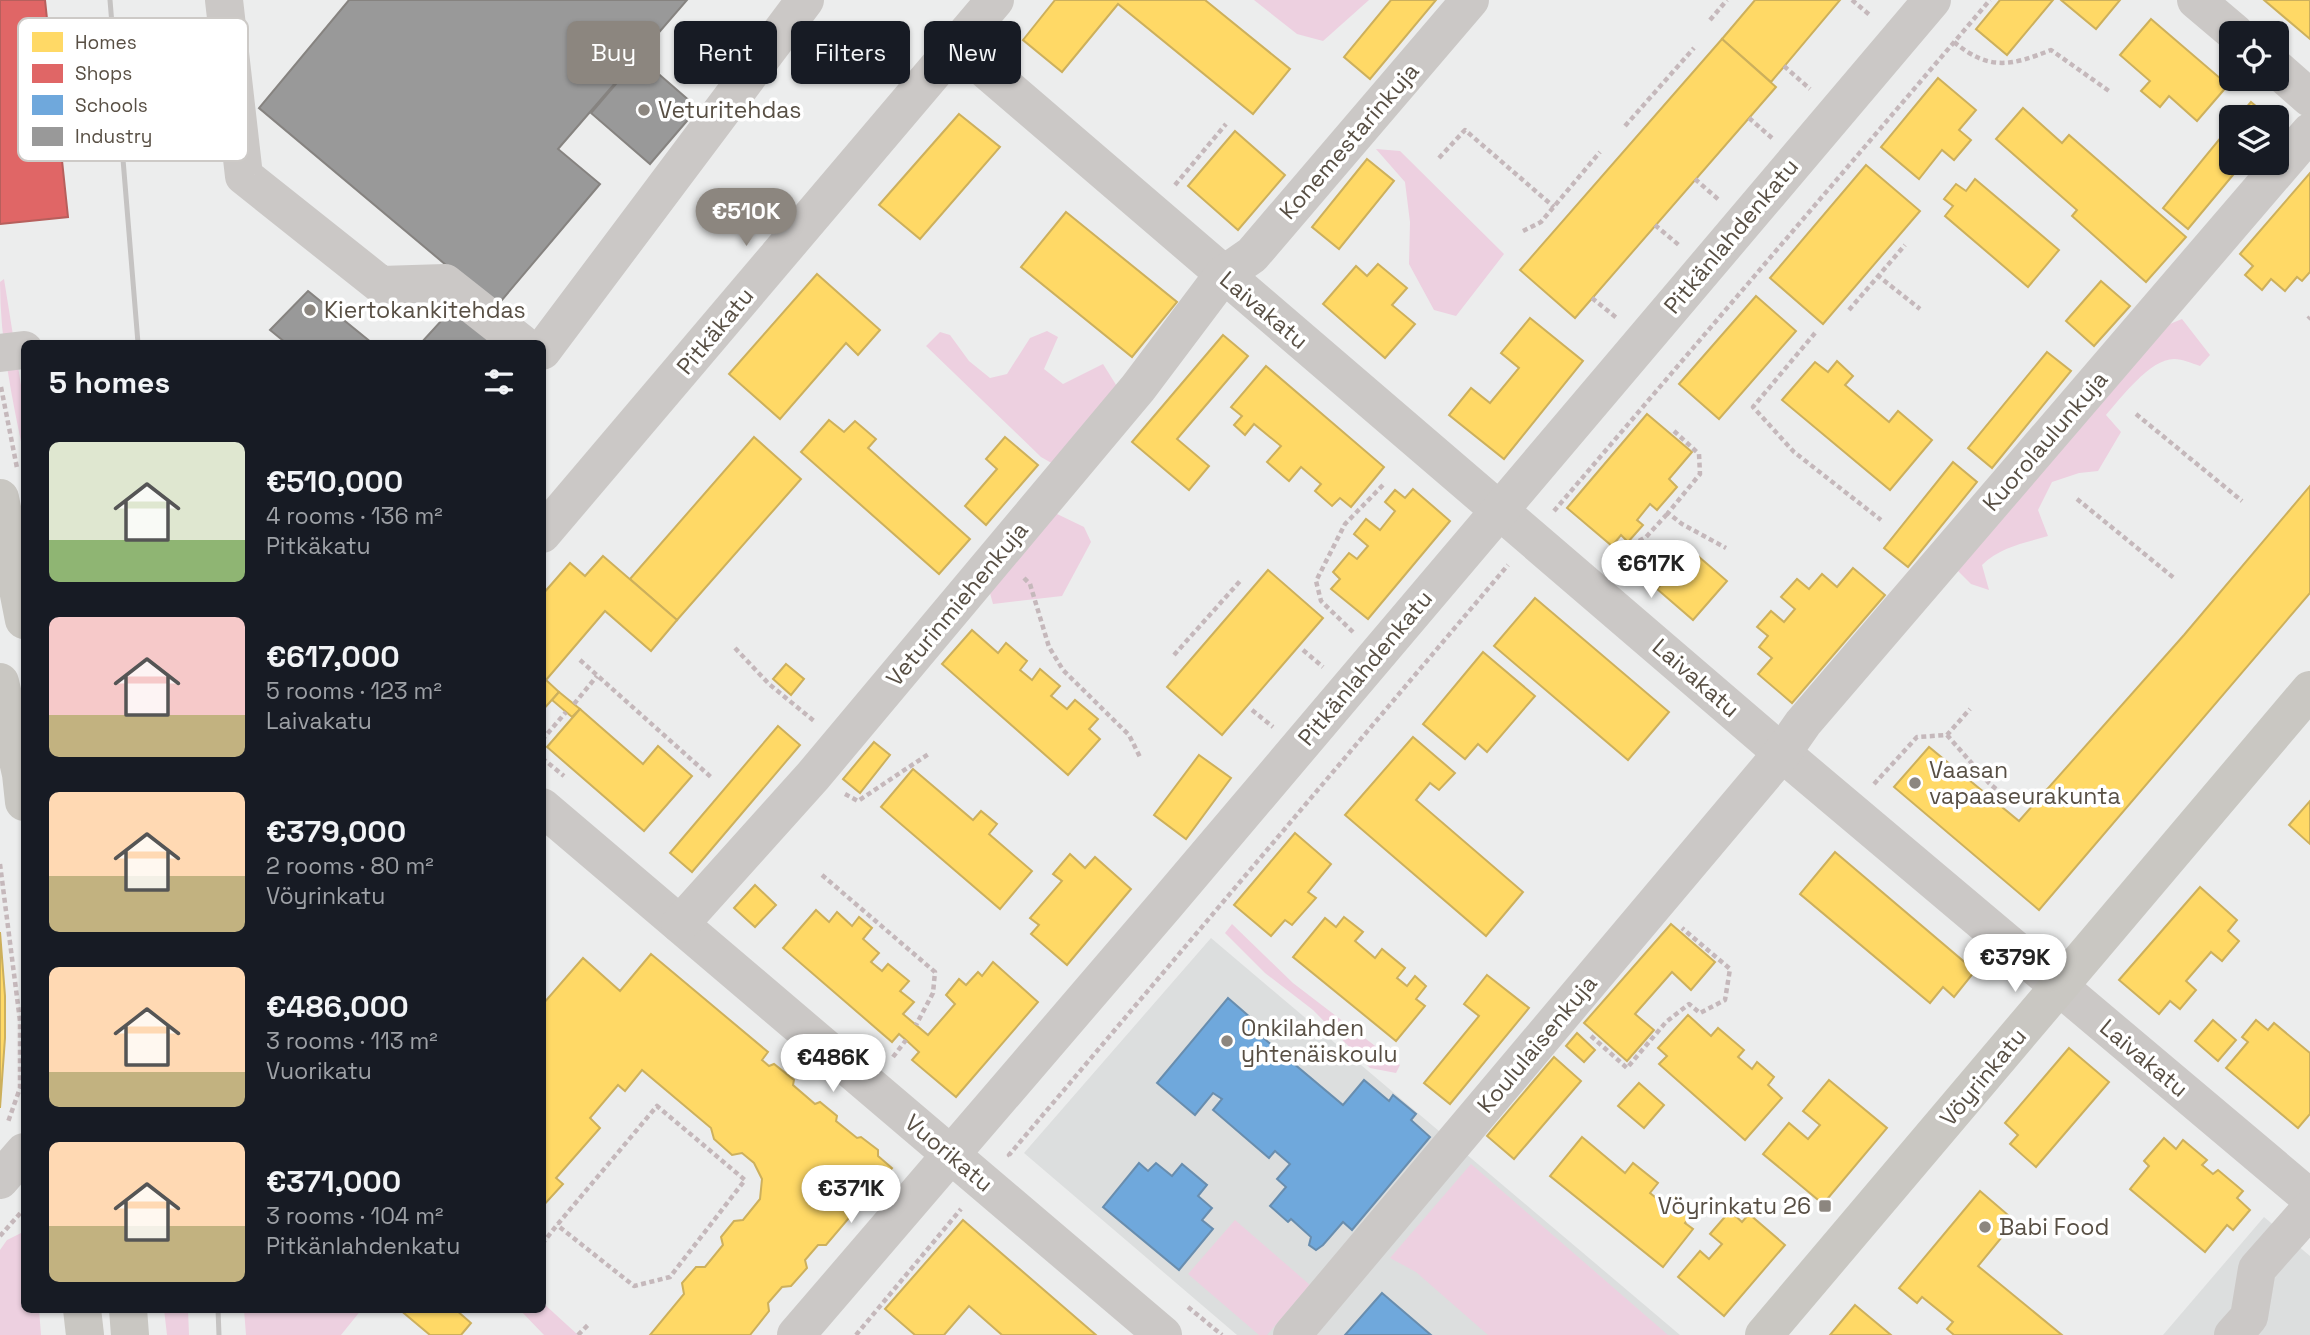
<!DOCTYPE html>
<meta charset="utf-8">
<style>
:root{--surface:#171b24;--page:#20242c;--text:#f1f3f6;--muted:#9ea1a6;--accent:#8c867f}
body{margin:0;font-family:"Space Grotesk",sans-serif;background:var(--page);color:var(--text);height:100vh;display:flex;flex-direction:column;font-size:26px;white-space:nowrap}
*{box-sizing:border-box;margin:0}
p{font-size:23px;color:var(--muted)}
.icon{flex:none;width:38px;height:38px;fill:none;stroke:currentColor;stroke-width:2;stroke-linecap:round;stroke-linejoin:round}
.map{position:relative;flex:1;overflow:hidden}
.side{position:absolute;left:21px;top:340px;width:525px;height:973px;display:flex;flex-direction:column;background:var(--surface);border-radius:10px;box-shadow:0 2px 5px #0004}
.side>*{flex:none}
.top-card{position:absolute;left:567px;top:21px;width:665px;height:63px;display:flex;gap:14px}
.fabs{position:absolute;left:2219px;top:21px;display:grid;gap:14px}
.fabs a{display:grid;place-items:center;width:70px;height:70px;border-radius:10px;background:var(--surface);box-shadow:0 2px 5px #0004;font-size:35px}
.price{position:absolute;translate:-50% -60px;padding:0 16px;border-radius:24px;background:#fff;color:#222;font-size:23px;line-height:46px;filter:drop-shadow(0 2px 4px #0008)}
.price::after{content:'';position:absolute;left:50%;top:42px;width:21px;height:16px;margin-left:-10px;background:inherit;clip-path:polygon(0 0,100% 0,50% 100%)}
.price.selected{background:var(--accent);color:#fff}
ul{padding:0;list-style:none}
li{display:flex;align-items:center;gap:21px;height:175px;padding:0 28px}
li span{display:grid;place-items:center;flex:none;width:196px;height:140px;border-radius:10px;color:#555}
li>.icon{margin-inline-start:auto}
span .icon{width:84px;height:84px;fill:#fffc;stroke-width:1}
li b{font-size:30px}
h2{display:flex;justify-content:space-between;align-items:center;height:84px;padding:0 28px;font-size:30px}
.pill{padding:0 24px;border-radius:10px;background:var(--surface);box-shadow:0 2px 5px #0004;font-size:24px;line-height:63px}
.pill.selected{background:var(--accent);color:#fff}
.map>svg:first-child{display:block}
</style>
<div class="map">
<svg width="2310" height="1335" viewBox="0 0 2310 1335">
<rect width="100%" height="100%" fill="#eceded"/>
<g fill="#dcdede">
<polygon points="1211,938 1680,1335 1237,1335 1024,1153"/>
<polygon points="2264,1217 2310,1256 2310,1335 2163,1335"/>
</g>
<g fill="#edd0e0">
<polygon points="1254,0 1369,0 1323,41 1297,34"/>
<polygon points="1376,149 1400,151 1504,254 1456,316 1434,310 1409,264 1410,222 1405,182"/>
<path d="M4,279L24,404V456C12,398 0,341 0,282Z"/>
<path d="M2182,319L2210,355L2200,366C2191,363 2183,359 2174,359C2150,359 2121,398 2106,415L2121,432L2098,471L2079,473L2052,482L2038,510L2048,536C2024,543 2000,547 1982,565L1989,590L1971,584L1952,565L2160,328Z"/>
<polygon points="1047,331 1058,337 1044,369 1063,384 1103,364 1118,388 1055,465 1041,457 926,346 940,332 950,335 969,361 990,378 1007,374 1030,338"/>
<polygon points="1055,513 1084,527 1091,542 1062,596 993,604 988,586"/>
<polygon points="1232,924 1293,983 1400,1065 1396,1073 1370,1068 1313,1010 1265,973 1225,933"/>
<polygon points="1471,1164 1668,1335 1488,1335 1416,1272 1390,1258"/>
<polygon points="1235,1220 1310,1285 1267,1335 1259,1335 1188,1274"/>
<polygon points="21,1233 24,1235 24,1309 39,1309 41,1335 0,1335 0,1250 7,1240"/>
<polygon points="543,1303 578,1335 544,1335 519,1309 542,1309"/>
<polygon points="164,1309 188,1309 189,1335 167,1335"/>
<polygon points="244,1309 362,1309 341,1335 246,1335"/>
</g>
<g fill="#ffd966" stroke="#cdb05c" stroke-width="2">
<polygon points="1055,0 1205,0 1290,69 1253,114 1118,4 1062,72 1023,40"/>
<polygon points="1391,0 1436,0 1370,79 1344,57"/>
<polygon points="1755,0 1840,0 1771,82 1722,39"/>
<polygon points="2000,0 2053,0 2007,55 1976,29"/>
<polygon points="2061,0 2120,0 2096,29"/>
<polygon points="2264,0 2310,0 2310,39"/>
<polygon points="2151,19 2228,85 2197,121 2169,96 2160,107 2141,91 2150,81 2120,55"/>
<polygon points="1722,39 1776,87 1575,318 1520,270"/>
<polygon points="1938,78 1976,110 1959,130 1971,140 1954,160 1942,150 1919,179 1881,147"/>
<polygon points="2251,102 2269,117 2238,117"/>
<polygon points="2023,108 2062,143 2069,135 2186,237 2146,282 2072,216 2077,210 1996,139"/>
<polygon points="959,114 1000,147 920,239 879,205"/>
<polygon points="2231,125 2231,163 2243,163 2188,229 2163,208"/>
<polygon points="1235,131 1285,175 1238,230 1188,186"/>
<polygon points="1367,159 1394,181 1339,249 1312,227"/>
<polygon points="1866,165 1920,211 1823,324 1770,278"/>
<polygon points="2310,173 2310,272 2302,281 2297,277 2285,291 2271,279 2262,290 2245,275 2253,266 2240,254"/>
<polygon points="1975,179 2059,250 2028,287 1945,216 1953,206 1944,199 1956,184 1966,191"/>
<polygon points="1066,212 1177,302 1132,357 1021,267"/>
<polygon points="1378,264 1407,288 1392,305 1415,324 1385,358 1323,304 1356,266 1367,276"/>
<polygon points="817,274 880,330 858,355 846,343 780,419 729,374"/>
<polygon points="2101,281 2130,306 2094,346 2066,321"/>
<polygon points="1756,296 1796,331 1719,419 1679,384"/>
<polygon points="1530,318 1583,361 1504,459 1449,415 1471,388 1490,403 1519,368 1501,353"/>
<polygon points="1223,335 1248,356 1177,439 1209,466 1189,490 1132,442"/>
<polygon points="2047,352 2071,371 1992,468 1968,448"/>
<polygon points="1837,361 1853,376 1845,385 1889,422 1898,411 1932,440 1890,490 1782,400 1815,362 1828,372"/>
<polygon points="1266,366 1384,467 1351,507 1340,498 1332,506 1315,491 1321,484 1301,467 1289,481 1267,462 1281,446 1254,424 1245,435 1234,425 1242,416 1231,407"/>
<polygon points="1647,414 1692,452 1669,479 1677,487 1657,510 1650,504 1637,520 1643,525 1628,542 1621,535 1612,546 1567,508"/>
<polygon points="829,420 844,432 855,421 876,439 868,448 970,539 939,574 801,452"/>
<polygon points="754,437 801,479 677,620 630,579"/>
<polygon points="1005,437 1038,465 986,525 965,506 997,469 986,459"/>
<polygon points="1953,462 1977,482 1908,567 1884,548"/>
<polygon points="2310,486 2310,593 2039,910 1894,787 1929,747 2019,821 2184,635"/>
<polygon points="1413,489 1450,521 1368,619 1331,589 1340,579 1333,572 1349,553 1357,559 1368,546 1354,534 1366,519 1380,530 1395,511 1385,502 1395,490 1405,498"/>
<polygon points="1691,550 1727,581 1693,620 1657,589"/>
<polygon points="603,556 677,620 651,651 605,611 546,680 559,692 542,711 542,595 570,563 585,576"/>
<polygon points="1853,568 1885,595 1792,703 1758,674 1772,658 1759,647 1768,636 1757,627 1771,611 1784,622 1795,609 1781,597 1797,579 1809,589 1822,574 1837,587"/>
<polygon points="1268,570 1323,618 1222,735 1167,687"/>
<polygon points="1535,598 1669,712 1628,760 1494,646"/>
<polygon points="972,630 998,653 1006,643 1027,661 1020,670 1032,680 1040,669 1060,686 1051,696 1067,709 1075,700 1098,719 1089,729 1100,739 1068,775 942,664"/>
<polygon points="1483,652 1535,696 1487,752 1478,744 1465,759 1423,724"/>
<polygon points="786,664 804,679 791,695 773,679"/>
<polygon points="559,692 580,709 572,717 552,700"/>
<polygon points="580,709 643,764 658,746 692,776 644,831 547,747"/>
<polygon points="778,726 800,745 692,872 670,853"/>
<polygon points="1413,737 1455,773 1439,790 1430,783 1416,800 1523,892 1486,936 1345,815"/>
<polygon points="874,742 890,755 860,793 843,779"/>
<polygon points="1199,755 1231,778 1186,839 1154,815"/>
<polygon points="913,769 973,820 981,811 997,824 989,834 1032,871 1000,909 881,807"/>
<polygon points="2310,801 2310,844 2289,825"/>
<polygon points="1295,833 1331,864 1308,892 1316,898 1292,925 1285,920 1271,936 1234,905"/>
<polygon points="1835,852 1975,971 1954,997 1943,987 1930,1003 1800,894"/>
<polygon points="1070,854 1085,868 1095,857 1131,889 1067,965 1031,934 1039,925 1030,918 1062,881 1053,874"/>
<polygon points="755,885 776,905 755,927 734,908"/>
<polygon points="2200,887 2237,920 2228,931 2239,941 2222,961 2211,952 2186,981 2196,990 2180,1009 2170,1001 2159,1014 2119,980"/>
<polygon points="816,910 829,922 837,912 852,926 859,917 872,928 863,939 879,953 871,962 882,971 888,964 909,981 900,991 914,1002 903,1014 928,1035 955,1004 946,995 959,979 966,985 978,972 982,976 993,962 1038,1002 956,1097 912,1060 919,1052 906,1040 899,1034 892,1042 783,948"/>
<polygon points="1344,917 1363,932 1355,941 1375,958 1382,949 1405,968 1397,978 1407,986 1415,976 1426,986 1416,999 1425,1006 1396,1041 1293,957 1325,918 1336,927"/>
<polygon points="1671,924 1715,962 1691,990 1672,972 1635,1014 1654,1030 1627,1061 1584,1023"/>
<polygon points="0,932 5,996 5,1038 0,1108"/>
<polygon points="651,954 768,1052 762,1060 769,1066 774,1064 794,1080 793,1085 815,1104 820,1102 837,1116 836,1121 857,1138 861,1137 878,1150 878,1156 892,1168 869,1194 862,1195 853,1205 854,1212 826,1245 818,1245 805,1260 807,1268 791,1286 782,1287 768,1303 769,1311 750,1335 650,1335 684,1294 682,1283 696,1267 705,1267 723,1245 721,1237 734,1221 743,1220 760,1199 762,1179 754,1163 742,1153 732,1155 714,1139 711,1128 642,1070 625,1091 618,1085 590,1118 600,1128 556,1178 563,1184 542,1207 542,1005 583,958 620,991"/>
<polygon points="1487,975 1529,1008 1450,1104 1424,1083 1479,1016 1464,1004"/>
<polygon points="1688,1015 1711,1036 1718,1028 1744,1050 1738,1057 1752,1069 1757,1062 1774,1077 1768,1085 1782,1098 1745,1140 1659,1064 1667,1056 1658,1048"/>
<polygon points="2213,1020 2236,1040 2218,1061 2195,1041"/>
<polygon points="2256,1020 2268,1030 2274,1023 2310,1053 2310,1114 2298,1128 2226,1068 2248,1042 2242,1037"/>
<polygon points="1577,1033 1595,1050 1584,1062 1566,1046"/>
<polygon points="2069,1048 2109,1082 2036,1167 2010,1144 2018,1135 2005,1123"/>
<polygon points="1554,1057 1581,1081 1514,1159 1487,1136"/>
<polygon points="1829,1080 1887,1128 1823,1204 1763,1154 1789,1123 1808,1139 1820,1125 1803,1111"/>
<polygon points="1639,1083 1664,1105 1644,1128 1618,1106"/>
<polygon points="1582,1137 1625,1173 1633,1163 1658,1183 1650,1193 1665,1205 1674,1195 1694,1211 1685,1223 1693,1229 1663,1267 1550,1176"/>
<polygon points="2164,1138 2176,1149 2183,1140 2207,1160 2202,1165 2213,1174 2218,1170 2243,1191 2237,1198 2250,1210 2233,1230 2227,1225 2205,1252 2130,1189 2149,1166 2144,1161"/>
<polygon points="1980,1191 2015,1221 1978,1266 2062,1335 1954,1335 1947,1329 1953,1322 1922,1297 1917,1303 1899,1288"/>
<polygon points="1730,1211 1742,1222 1749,1214 1785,1245 1724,1316 1678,1277 1700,1251 1709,1259 1722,1244 1710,1234"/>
<polygon points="963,1220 1096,1335 1002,1335 969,1306 944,1335 915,1335 885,1309"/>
<polygon points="1855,1305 1891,1335 1830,1335"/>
<polygon points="399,1309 455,1309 471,1323 461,1335 430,1335"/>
</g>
<polygon fill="#e06666" stroke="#b75f5c" stroke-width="2" points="0,0 45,0 68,217 0,224"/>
<g fill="#6fa8dc" stroke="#688dae" stroke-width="2">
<polygon points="1228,998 1266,1031 1261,1036 1343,1105 1364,1080 1389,1101 1393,1095 1416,1114 1411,1120 1430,1137 1352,1230 1343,1222 1323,1245 1316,1250 1309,1245 1311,1237 1291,1219 1288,1222 1270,1206 1286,1187 1277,1179 1290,1164 1275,1151 1269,1158 1213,1110 1222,1099 1213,1093 1195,1115 1157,1083"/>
<polygon points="1139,1163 1148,1171 1156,1163 1172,1176 1182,1164 1207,1185 1198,1196 1212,1208 1202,1220 1213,1229 1179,1270 1103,1207"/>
<polygon points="1382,1293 1431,1335 1345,1335"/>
</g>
<g fill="#999" stroke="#868380" stroke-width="2">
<polygon points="349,0 687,0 558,149 600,184 496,307 259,108"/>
<polygon points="639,57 698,108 650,164 591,113"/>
<polygon points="308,291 372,343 286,343 270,330"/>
<polygon points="451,310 492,343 421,343"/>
</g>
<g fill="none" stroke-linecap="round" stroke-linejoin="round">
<g stroke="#c5b8bb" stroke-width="4.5" stroke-dasharray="5 3.5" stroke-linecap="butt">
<polyline points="1852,0 1871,16"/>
<polyline points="1710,20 1727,0"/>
<path d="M1954,42C1989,71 2011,66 2051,50L2109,91"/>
<polyline points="1784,66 1810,89"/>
<polyline points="1749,118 1772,138"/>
<polyline points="1625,126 1694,48"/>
<polyline points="1439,158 1465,130 1554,207"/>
<polyline points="1695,179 1719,200"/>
<polyline points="1175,185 1226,124"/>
<polyline points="1655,225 1680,246"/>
<polyline points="1523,231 1541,222 1600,152"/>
<polyline points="1877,275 1920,309"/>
<polyline points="1592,298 1618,319"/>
<polyline points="1849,310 1905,245"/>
<polyline points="2308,319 2310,317"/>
<polyline points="1815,333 1753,407 1794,452 1881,520"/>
<polyline points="1,387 17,468"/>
<polyline points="2136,414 2242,501"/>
<polyline points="1674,431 1699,454 1700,474 1668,513 1682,524 1726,548"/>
<polyline points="2077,499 2174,578"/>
<polyline points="1554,511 1990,0"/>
<polyline points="1639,541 1646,537 1668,513"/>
<polyline points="1024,578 1030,584 1049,647 1063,670 1129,735 1140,757"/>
<polyline points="1353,632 1321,601 1316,581 1345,524 1383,485"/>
<polyline points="735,648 769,684 814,721"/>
<polyline points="1303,650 1323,667"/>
<polyline points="1174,655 1241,580"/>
<polyline points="580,660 712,778"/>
<polyline points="574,704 597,676"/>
<polyline points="1252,710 1273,727"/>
<polyline points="1947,735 1989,783 2015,805"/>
<polyline points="542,740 566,712"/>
<polyline points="542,758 564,776"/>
<polyline points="1874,784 1917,737 1947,735 1970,709"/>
<polyline points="845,794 858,801 930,753"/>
<polyline points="0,864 20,1021 20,1088 8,1122"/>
<polyline points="822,875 935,972 933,993 916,1025"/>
<polyline points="1591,1036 1627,1068 1666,1022 1689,1004 1700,1013 1725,1000 1730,969 1682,928"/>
<polyline points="893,1057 906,1040"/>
<polyline points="1010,1156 1009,1155 1508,565"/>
<polyline points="0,1236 24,1209"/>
<polyline points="542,1244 557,1225 657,1106 745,1180 670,1277 634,1286 557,1225"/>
<polyline points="1188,1307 1222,1335"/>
<polyline points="578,1335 590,1323"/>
<polyline points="856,1335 961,1209"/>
</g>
<g stroke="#cbc8c6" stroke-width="38">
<polyline points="224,0 244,176 381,285 445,283 521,343"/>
<polyline points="2196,0 2235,33"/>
<polyline points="957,45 1782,753 2310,1198"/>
<polyline points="2277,69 2310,98"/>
<polyline points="542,351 805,0"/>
<polyline points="0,353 24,350"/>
<polyline points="542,534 995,0"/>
<polyline points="542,807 1163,1335"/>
<polyline points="680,924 813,776 1138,388 1223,275 1252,255 1470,0"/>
<polyline points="0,1180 24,1152"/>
<polyline points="796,1335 1166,904 1932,0"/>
<polyline points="1292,1335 1782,753 1803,723 2310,132"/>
<polyline points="2233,1335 2249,1317 2257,1269 2310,1209"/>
</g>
<g stroke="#c9c7c2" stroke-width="38">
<polyline points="0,498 24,620"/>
<polyline points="0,682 21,774 24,802"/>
<polyline points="82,1309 85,1335"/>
<polyline points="128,1309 130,1335"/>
<polyline points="1764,1335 2310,690"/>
</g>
<g stroke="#c5c3c2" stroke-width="5">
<polyline points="110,0 138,343"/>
<polyline points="218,1309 219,1335"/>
</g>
</g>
<g fill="#8c867f" stroke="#fff" stroke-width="2.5">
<circle cx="644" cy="110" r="7"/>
<circle cx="310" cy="310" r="7"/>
<circle cx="1915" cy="783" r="7"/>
<circle cx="1227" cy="1041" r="7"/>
<rect x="1818" y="1199" width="14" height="14" rx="3.5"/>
<circle cx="1985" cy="1227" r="7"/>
</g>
<g text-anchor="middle" stroke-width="7" stroke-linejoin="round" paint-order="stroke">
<g font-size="23" fill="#584f44" stroke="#fff" text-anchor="start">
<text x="658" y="118">Veturitehdas</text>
<text x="324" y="318">Kiertokankitehdas</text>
<text x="1929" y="778">Vaasan<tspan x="1929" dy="26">vapaaseurakunta</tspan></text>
<text x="1241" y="1036">Onkilahden<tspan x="1241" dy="26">yhtenäiskoulu</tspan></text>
<text x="1811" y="1214" text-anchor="end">Vöyrinkatu 26</text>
<text x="1999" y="1235">Babi Food</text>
</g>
<g font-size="23" fill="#584f44" stroke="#fff">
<text transform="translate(1349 141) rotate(-49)" y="8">Konemestarinkuja</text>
<text transform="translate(1731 236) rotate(-50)" y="8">Pitkänlahdenkatu</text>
<text transform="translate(1264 310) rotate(40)" y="8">Laivakatu</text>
<text transform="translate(715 331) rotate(-50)" y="8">Pitkäkatu</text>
<text transform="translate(2045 441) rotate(-49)" y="8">Kuorolaulunkuja</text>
<text transform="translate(957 604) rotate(-50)" y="8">Veturinmiehenkuja</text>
<text transform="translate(1365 668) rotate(-50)" y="8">Pitkänlahdenkatu</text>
<text transform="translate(1696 678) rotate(41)" y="8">Laivakatu</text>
<text transform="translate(1537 1044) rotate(-50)" y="8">Koululaisenkuja</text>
<text transform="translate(2144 1058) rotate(40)" y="8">Laivakatu</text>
<text transform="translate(1983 1077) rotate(-50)" y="8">Vöyrinkatu</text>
<text transform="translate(949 1153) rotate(40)" y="8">Vuorikatu</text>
</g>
</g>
<rect x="18" y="18" width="230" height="143" rx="10" fill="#fff" stroke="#cdcac7" stroke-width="2"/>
<rect x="32" y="32" width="31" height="20" fill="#ffd966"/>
<rect x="32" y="64" width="31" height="19" fill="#e06666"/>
<rect x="32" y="95" width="31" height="20" fill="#6fa8dc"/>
<rect x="32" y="127" width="31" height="19" fill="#999"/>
<g font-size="19" fill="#584f44">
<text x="75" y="49">Homes</text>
<text x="75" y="80">Shops</text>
<text x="75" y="112">Schools</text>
<text x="75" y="143">Industry</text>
</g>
</svg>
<div class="fabs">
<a><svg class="icon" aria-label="locate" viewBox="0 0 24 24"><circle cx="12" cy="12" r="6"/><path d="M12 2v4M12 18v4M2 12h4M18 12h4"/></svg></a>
<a><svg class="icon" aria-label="layers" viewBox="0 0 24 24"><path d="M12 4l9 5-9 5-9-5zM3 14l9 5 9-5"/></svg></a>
</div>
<b class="price selected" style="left:746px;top:248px">€510K</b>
<b class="price" style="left:1651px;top:600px">€617K</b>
<b class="price" style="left:2015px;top:994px">€379K</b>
<b class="price" style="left:833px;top:1094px">€486K</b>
<b class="price" style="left:851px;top:1225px">€371K</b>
<div class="top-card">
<a class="pill selected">Buy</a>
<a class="pill">Rent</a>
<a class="pill">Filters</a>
<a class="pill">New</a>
</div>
<section class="side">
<h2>5 homes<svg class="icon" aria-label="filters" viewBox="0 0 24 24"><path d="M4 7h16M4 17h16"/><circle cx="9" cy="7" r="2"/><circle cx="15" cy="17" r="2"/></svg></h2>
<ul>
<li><span style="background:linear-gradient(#dfe7d0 70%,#8fb573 0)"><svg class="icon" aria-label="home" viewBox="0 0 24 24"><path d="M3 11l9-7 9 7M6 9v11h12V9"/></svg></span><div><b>€510,000</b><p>4 rooms · 136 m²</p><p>Pitkäkatu</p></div></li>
<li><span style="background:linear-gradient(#f6c9c9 70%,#c2b280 0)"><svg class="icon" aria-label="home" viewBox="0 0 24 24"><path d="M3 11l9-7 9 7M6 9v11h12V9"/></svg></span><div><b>€617,000</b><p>5 rooms · 123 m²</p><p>Laivakatu</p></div></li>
<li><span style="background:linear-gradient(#ffd9b3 60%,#c2b280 0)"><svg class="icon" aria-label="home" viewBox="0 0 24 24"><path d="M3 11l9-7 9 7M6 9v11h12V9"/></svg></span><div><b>€379,000</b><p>2 rooms · 80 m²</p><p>Vöyrinkatu</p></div></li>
<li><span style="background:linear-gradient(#ffd9b3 75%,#c2b280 0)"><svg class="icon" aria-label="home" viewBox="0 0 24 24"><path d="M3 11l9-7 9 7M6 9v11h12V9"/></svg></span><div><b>€486,000</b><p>3 rooms · 113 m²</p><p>Vuorikatu</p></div></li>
<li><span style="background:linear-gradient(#ffd9b3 60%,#c2b280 0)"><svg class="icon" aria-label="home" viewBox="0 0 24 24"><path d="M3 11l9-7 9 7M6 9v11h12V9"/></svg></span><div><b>€371,000</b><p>3 rooms · 104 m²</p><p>Pitkänlahdenkatu</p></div></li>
</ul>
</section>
</div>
